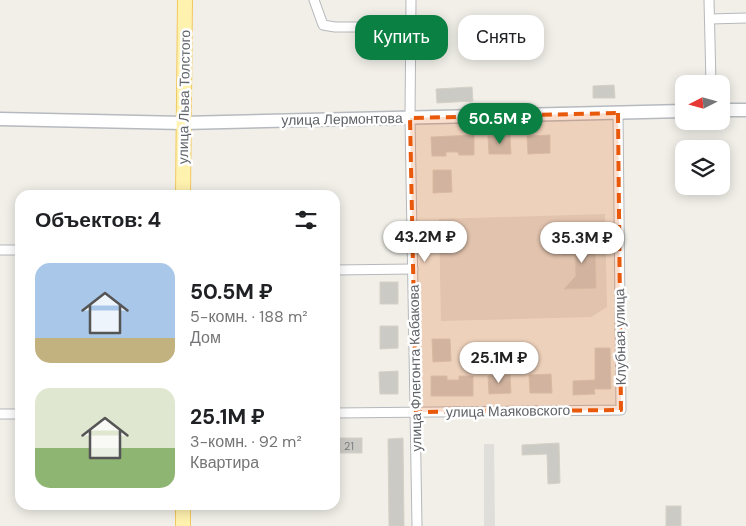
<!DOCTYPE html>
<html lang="ru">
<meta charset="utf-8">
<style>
:root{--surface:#fff;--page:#f2f2f2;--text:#202124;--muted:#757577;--accent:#0b8043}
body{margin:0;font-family:"DM Sans",sans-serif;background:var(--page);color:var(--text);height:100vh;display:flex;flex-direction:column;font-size:19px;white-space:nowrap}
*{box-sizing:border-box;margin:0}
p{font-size:16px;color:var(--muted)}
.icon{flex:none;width:28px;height:28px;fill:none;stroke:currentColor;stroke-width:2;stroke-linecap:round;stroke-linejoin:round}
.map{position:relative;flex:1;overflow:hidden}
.sheet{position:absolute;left:15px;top:190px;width:325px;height:320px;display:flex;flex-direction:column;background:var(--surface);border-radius:15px;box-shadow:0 2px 12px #0003}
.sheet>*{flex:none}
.guide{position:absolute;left:355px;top:15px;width:315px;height:45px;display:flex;gap:10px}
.needle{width:32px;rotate:264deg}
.controls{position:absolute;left:675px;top:75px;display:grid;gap:10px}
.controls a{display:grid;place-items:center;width:55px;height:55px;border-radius:10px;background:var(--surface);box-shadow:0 2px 12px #0003;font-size:25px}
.price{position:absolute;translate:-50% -42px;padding:0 11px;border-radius:18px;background:#fff;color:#222;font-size:16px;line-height:32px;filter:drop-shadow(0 1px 2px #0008)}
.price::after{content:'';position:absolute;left:50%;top:30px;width:15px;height:11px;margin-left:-8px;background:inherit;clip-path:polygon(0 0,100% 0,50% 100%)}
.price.selected{background:var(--accent);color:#fff}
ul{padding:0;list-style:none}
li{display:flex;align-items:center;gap:15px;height:125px;padding:0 20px}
li span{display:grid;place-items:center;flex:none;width:140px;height:100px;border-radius:15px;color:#555}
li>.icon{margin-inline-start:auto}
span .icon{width:60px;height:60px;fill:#fffc;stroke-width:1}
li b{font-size:21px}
h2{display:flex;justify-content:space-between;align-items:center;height:60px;padding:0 20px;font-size:21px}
.pill{padding:0 18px;border-radius:15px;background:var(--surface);box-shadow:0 2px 12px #0003;font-size:18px;line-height:45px}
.pill.selected{background:var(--accent);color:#fff}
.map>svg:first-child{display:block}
</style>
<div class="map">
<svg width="746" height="526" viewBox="0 0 746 526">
<rect width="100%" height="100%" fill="#f1efe8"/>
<polygon fill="#e0deda" points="484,444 494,444 495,526 484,526"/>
<polygon fill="#e1ded6" points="605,214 607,307 591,317 441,321 439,219"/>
<g fill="#cccac5" stroke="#d6d1c6">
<polygon points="614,85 615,98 593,98 593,86"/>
<polygon points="472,87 473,101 437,103 436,89"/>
<polygon points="474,135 474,155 459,155 458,152 446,152 446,156 432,156 431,137"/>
<polygon points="510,135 511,154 489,154 488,136"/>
<polygon points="550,135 550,153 528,154 527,136"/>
<polygon points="433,170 451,170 452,192 433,193"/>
<polygon points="595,241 596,288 564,289 576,276 575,255 563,255 562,242"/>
<rect x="380" y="282" width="18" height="22"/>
<polygon points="380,326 398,326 398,348 380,349"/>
<polygon points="432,339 450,339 451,361 433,362"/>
<polygon points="595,348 610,348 611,389 594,389 595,394 573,395 573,381 595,380"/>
<polygon points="398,371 398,394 380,394 379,372"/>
<polygon points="551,374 552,393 530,393 529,375"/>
<polygon points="510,375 511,393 489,394 488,376"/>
<polygon points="431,376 447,376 447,380 459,380 459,376 473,376 473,396 431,396"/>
<rect x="335" y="438" width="27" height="15"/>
<polygon points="403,438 404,526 389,526 388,439"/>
<polygon points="559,443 560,483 548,484 547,454 522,455 522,445"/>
<rect x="666" y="506" width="15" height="20"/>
</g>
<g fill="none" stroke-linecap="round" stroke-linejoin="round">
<g stroke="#b5b8bc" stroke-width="11">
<g id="street">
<polyline points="314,0 323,25 335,27 362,27"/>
<polyline points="411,0 410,118 417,526"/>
<polyline points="709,0 711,84"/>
<polyline points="710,19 746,18"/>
<polyline points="0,250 20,250"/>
<polyline points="335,270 413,269"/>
<polyline points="335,413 621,410 618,113"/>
<polyline points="0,414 20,414"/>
</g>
</g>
<g stroke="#b6babf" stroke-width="15">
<g id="secondary">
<polyline points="721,110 746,110"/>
<polyline points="0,119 183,123 684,111"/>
</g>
</g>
<g stroke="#f2c960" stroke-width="16">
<g id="primary">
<polyline points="183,195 185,0"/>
<polyline points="183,505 183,526"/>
</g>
</g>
<use href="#street" stroke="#fff" stroke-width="9"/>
<use href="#secondary" stroke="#fff" stroke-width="12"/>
<use href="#primary" stroke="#fff2af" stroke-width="14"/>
</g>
<path fill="#e8590c" fill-opacity="0.2" stroke="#e8590c" stroke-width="4" stroke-dasharray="10 6" stroke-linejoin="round" d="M618,113L621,410L416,412L410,118Z"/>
<g text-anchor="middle" stroke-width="5" stroke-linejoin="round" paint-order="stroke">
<g font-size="11" fill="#7a7d7f">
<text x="349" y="450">21</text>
</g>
<g font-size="14" fill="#5f6368" stroke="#fff">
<text transform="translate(184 97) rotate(-89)" y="5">улица Льва Толстого</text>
<text transform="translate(342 119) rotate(-1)" y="5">улица Лермонтова</text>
<text transform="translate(620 337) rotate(-91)" y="5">Клубная улица</text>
<text transform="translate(415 368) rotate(-91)" y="5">улица Флегонта Кабакова</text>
<text transform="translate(508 411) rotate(-1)" y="5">улица Маяковского</text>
</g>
</g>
</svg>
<div class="controls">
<a><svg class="needle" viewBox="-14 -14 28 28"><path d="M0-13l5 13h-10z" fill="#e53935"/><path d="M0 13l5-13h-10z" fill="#757577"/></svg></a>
<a><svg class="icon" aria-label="layers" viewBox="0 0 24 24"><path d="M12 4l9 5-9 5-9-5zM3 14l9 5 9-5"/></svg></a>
</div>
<b class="price selected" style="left:500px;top:145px">50.5M ₽</b>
<b class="price" style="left:425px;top:263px">43.2M ₽</b>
<b class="price" style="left:582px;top:264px">35.3M ₽</b>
<b class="price" style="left:499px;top:384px">25.1M ₽</b>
<div class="guide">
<a class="pill selected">Купить</a>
<a class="pill">Снять</a>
</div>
<section class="sheet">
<h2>Объектов: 4<svg class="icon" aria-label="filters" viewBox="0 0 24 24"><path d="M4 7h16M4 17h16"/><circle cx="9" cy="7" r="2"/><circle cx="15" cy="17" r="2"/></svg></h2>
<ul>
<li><span style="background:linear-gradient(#a9c7e8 75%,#c2b280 0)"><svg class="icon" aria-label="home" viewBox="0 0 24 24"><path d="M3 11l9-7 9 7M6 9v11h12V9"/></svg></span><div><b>50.5M ₽</b><p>5-комн. · 188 m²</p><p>Дом</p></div></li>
<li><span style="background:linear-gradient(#dfe7d0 60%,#8fb573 0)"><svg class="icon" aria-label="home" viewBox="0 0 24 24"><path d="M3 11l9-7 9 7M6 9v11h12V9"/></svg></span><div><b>25.1M ₽</b><p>3-комн. · 92 m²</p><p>Квартира</p></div></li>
</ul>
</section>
</div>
